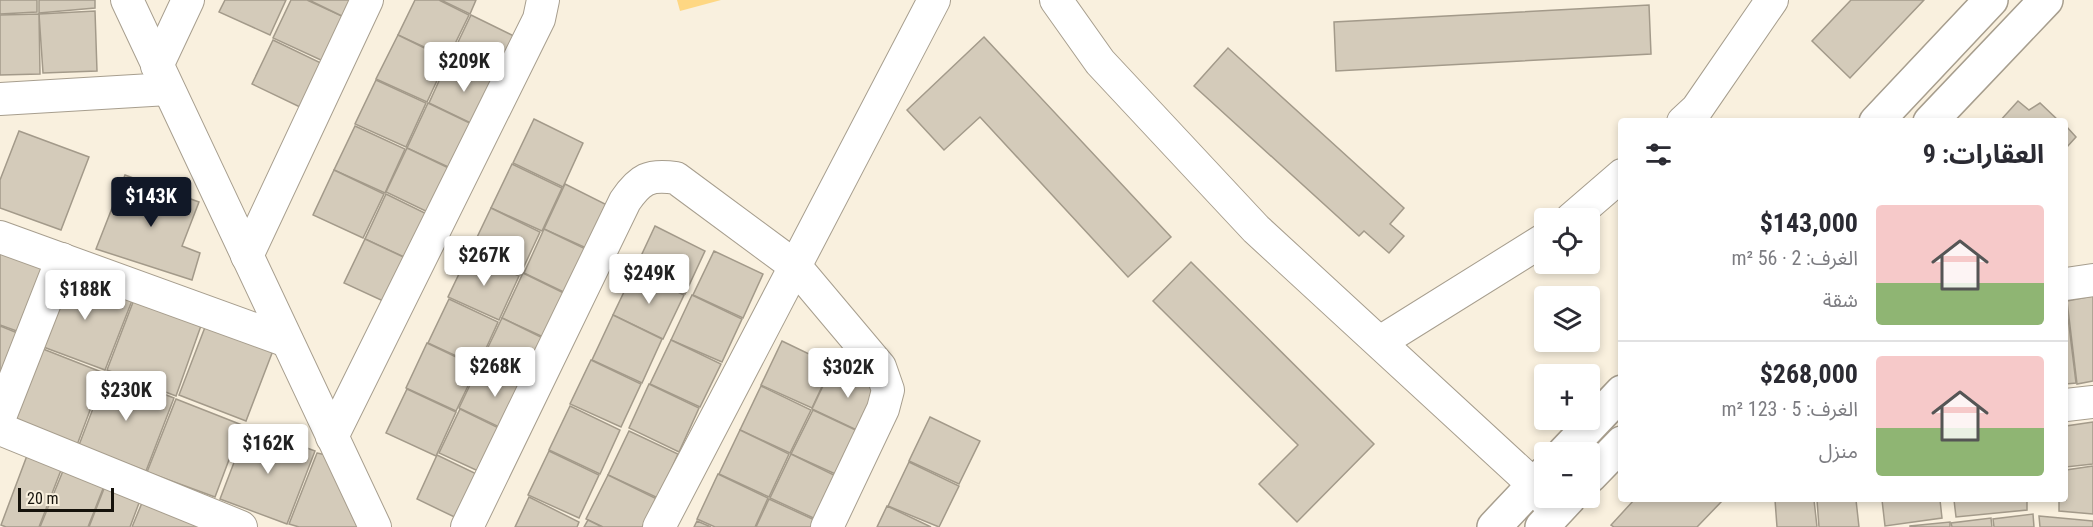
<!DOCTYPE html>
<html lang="ar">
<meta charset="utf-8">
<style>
:root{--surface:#fff;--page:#f7f7f7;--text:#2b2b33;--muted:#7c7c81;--line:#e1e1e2;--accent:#111827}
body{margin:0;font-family:"Roboto Condensed","Noto Sans Arabic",sans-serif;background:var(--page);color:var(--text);direction:rtl;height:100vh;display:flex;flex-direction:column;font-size:22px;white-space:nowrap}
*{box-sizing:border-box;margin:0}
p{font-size:20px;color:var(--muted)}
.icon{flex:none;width:33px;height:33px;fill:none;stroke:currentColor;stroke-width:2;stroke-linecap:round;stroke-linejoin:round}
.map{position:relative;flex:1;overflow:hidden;direction:ltr}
.sheet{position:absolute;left:1618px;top:118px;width:450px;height:384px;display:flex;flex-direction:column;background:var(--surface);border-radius:6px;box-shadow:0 3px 9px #0003;direction:rtl}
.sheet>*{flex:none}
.fabs{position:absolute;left:1534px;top:208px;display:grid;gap:12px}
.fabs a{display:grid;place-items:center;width:66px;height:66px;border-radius:6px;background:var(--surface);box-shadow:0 3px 9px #0003;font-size:30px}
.scale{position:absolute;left:18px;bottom:15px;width:96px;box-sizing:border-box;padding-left:6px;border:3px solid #15120b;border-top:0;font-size:16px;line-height:21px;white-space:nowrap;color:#15120b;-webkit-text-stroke:4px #f9f0de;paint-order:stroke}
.price{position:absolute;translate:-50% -51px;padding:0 14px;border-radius:6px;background:#fff;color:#222;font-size:20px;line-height:39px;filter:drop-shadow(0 2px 3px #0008)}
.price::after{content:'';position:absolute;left:50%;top:36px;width:18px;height:14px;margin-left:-9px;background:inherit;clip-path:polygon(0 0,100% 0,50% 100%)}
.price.active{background:var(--accent);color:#fff}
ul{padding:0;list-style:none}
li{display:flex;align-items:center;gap:18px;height:150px;padding:0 24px}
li+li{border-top:2px solid var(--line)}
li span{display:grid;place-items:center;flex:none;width:168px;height:120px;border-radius:6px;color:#555}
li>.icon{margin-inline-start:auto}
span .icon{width:72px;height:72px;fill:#fffc;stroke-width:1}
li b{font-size:26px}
h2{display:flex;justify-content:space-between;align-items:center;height:72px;padding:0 24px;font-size:26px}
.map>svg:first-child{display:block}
</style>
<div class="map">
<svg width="2093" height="527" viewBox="0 0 2093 527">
<rect width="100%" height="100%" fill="#f9f0de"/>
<polygon fill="#fed783" points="677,0 721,0 680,11"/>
<g fill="#d4cbba" stroke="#a39a8a" stroke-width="1.5">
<polygon points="0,0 37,0 37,12 0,14"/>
<polygon points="39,0 95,0 95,8 39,13"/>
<polygon points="225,0 286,0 270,35 219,12"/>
<polygon points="291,0 307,0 344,17 323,61 273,38"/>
<polygon points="309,0 352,0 344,17"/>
<polygon points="415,0 439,0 469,15 448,58 398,35"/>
<polygon points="441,0 476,0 470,14"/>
<polygon points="1851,0 1924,0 1850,78 1812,41"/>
<polygon points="1649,5 1651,54 1336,71 1334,22"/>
<polygon points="95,11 97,71 43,73 39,14"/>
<polygon points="39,14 40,74 0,75 0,15"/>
<polygon points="471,15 520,39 500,82 450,59"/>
<polygon points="398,35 447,59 427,102 376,79"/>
<polygon points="984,37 1171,237 1128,277 980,117 944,150 907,110"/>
<polygon points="273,40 323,64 302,108 252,84"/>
<polygon points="1228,48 1404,208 1390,224 1404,236 1389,253 1364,231 1359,236 1194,86"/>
<polygon points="449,59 499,83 479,127 429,103"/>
<polygon points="376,80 426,103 406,147 355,124"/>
<polygon points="2018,101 2029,110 2040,103 2060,122 1999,122"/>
<polygon points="428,103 478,127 457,171 407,148"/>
<polygon points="534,119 583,143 563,187 513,163"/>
<polygon points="355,126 405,149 385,193 334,170"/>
<polygon points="2066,126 2076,137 2066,148"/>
<polygon points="19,131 89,157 61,230 0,208 0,180"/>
<polygon points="407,148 457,172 436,216 386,192"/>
<polygon points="512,164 562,188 542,231 491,208"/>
<polygon points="334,170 384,194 363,238 313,215"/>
<polygon points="125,175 199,202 182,246 200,253 192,280 96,249"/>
<polygon points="565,184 615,209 595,252 544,229"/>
<polygon points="386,194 435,218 415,262 365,239"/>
<polygon points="491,208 540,232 520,275 470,252"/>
<polygon points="655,226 705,251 685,294 634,271"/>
<polygon points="544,229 594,253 574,297 524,273"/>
<polygon points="365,239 414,262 394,306 344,283"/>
<polygon points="0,242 52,261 25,334 0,325"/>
<polygon points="714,251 763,274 743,318 693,295"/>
<polygon points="469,253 519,276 499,320 448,297"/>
<polygon points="1191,262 1374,444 1297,522 1259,484 1298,445 1153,301"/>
<polygon points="634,271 684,295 663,339 613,315"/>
<polygon points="66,272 133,298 105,370 38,345"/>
<polygon points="523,273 572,297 552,341 502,318"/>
<polygon points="692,295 742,319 722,362 671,340"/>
<polygon points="2093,296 2093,381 2077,384 2067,301"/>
<polygon points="135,297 202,323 176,396 107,370"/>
<polygon points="449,299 498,322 478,366 428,343"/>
<polygon points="2066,301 2076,383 2066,384"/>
<polygon points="613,315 662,339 642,383 592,360"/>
<polygon points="502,318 551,342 531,385 481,362"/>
<polygon points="207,322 274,348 246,421 179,395"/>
<polygon points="0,326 25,336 0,399"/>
<polygon points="671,340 721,364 700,407 650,384"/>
<polygon points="782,341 832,365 812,408 761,385"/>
<polygon points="427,343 477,367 456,411 406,388"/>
<polygon points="38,347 104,373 77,445 10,420"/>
<polygon points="591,360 641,384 621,427 570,404"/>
<polygon points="480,364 530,388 510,432 459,408"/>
<polygon points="833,365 883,389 863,433 812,409"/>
<polygon points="107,372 174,398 146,471 79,445"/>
<polygon points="649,384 699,408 679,452 629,428"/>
<polygon points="761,386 811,410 790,453 740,430"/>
<polygon points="407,389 456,412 436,456 386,433"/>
<polygon points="176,399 242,425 215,497 147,472"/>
<polygon points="570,406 620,430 600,474 549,450"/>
<polygon points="460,409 509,433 489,476 439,453"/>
<polygon points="813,410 862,433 842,477 791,454"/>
<polygon points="930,417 980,441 959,484 909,461"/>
<polygon points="2093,422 2093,464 2066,467 2066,426"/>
<polygon points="248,426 315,451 287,524 220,499"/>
<polygon points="740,430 789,454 769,497 719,474"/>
<polygon points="629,431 678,454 658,498 608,475"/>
<polygon points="549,451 599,475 579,518 528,495"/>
<polygon points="28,453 63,465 39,527 6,527 1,525"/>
<polygon points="317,453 331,456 365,527 299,527 289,524"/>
<polygon points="791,454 840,478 820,521 770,498"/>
<polygon points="437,455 487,479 467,523 417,499"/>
<polygon points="909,462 959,486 939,527 888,506"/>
<polygon points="65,466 106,481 88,527 40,527"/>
<polygon points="2093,466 2093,514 2059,511 2059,500 2066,500 2066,470"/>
<polygon points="718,474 768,498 755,527 715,527 697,519"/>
<polygon points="608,475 657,499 644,527 603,527 586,519"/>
<polygon points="107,481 142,495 130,527 89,527"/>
<polygon points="529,497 579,522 577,527 515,527"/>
<polygon points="144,498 208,527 132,527"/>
<polygon points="769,499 819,522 817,527 756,527"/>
<polygon points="1634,500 1723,500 1697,527 1614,527 1611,525"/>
<polygon points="1775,500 1814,500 1817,527 1777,527"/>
<polygon points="1817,500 1856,500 1859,527 1819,527"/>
<polygon points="1882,500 1940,500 1942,518 1885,526"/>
<polygon points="1954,500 2027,500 2027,510 1956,517"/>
<polygon points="887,506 931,527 877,527"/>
<polygon points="2033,514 2034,527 1994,527 1993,519"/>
<polygon points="2039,516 2093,521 2093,527 2040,527"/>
<polygon points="1991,518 1992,527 1952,527 1951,523"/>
<polygon points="588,520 602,527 584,527"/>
<polygon points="697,521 711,527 694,527"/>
<polygon points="1950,522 1950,527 1910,527 1910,526"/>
</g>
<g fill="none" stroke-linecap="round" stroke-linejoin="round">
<g stroke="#a79e8e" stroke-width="34">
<g id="minor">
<polyline points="127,0 375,527"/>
<polyline points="1056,0 1100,62 1256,229 1534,485 1555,512"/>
<polyline points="157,66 188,0"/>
<polyline points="0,99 168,89"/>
<polyline points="1683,122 1697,109 1772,0"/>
<polyline points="1571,219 1622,175"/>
<polyline points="0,237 287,341"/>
<polyline points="247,256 367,0"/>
<polyline points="2066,284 2093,280"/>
<polyline points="1380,342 1545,239"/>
<polyline points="2066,405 2093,402"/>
<polyline points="0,417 62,259"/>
<polyline points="0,429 241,527"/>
<polyline points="332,437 539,19 543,0"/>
<path d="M467,527L625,201C640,179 649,174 676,178L795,266L880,367L888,390L883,409L827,527"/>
<polyline points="659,527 934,0"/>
</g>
</g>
<g stroke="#a79e8e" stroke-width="36">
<g id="secondary">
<polyline points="1876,122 1991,0"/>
<polyline points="1930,122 2046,0"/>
<polyline points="1564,453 1622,392"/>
<polyline points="1590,476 1622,443"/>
<polyline points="1494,527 1545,473"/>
<polyline points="1542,527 1569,498"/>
</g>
</g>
<use href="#minor" stroke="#fff" stroke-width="32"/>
<use href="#secondary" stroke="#fff" stroke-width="33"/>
</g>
</svg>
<div class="fabs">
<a><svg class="icon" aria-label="locate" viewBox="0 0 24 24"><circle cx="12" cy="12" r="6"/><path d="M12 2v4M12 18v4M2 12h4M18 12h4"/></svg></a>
<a><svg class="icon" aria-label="layers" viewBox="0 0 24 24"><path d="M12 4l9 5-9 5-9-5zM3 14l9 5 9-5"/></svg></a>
<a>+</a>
<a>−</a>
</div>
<div class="scale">20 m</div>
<b class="price" style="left:464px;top:93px">$209K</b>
<b class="price active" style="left:151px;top:228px">$143K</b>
<b class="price" style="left:484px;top:287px">$267K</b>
<b class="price" style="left:649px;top:305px">$249K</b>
<b class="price" style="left:85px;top:321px">$188K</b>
<b class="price" style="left:495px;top:398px">$268K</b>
<b class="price" style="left:848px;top:399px">$302K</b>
<b class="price" style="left:126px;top:422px">$230K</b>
<b class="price" style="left:268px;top:475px">$162K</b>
<section class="sheet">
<h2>العقارات: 9<svg class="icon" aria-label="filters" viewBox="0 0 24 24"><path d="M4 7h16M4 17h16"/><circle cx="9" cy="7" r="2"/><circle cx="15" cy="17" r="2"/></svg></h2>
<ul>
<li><span style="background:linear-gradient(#f6c9c9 65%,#8fb573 0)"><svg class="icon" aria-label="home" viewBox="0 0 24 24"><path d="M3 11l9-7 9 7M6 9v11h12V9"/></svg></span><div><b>$143,000</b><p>الغرف: 2 · 56 m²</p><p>شقة</p></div></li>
<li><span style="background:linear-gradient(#f6c9c9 60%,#8fb573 0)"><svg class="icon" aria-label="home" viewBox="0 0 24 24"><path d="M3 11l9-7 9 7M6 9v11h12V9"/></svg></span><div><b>$268,000</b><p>الغرف: 5 · 123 m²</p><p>منزل</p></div></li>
</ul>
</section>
</div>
